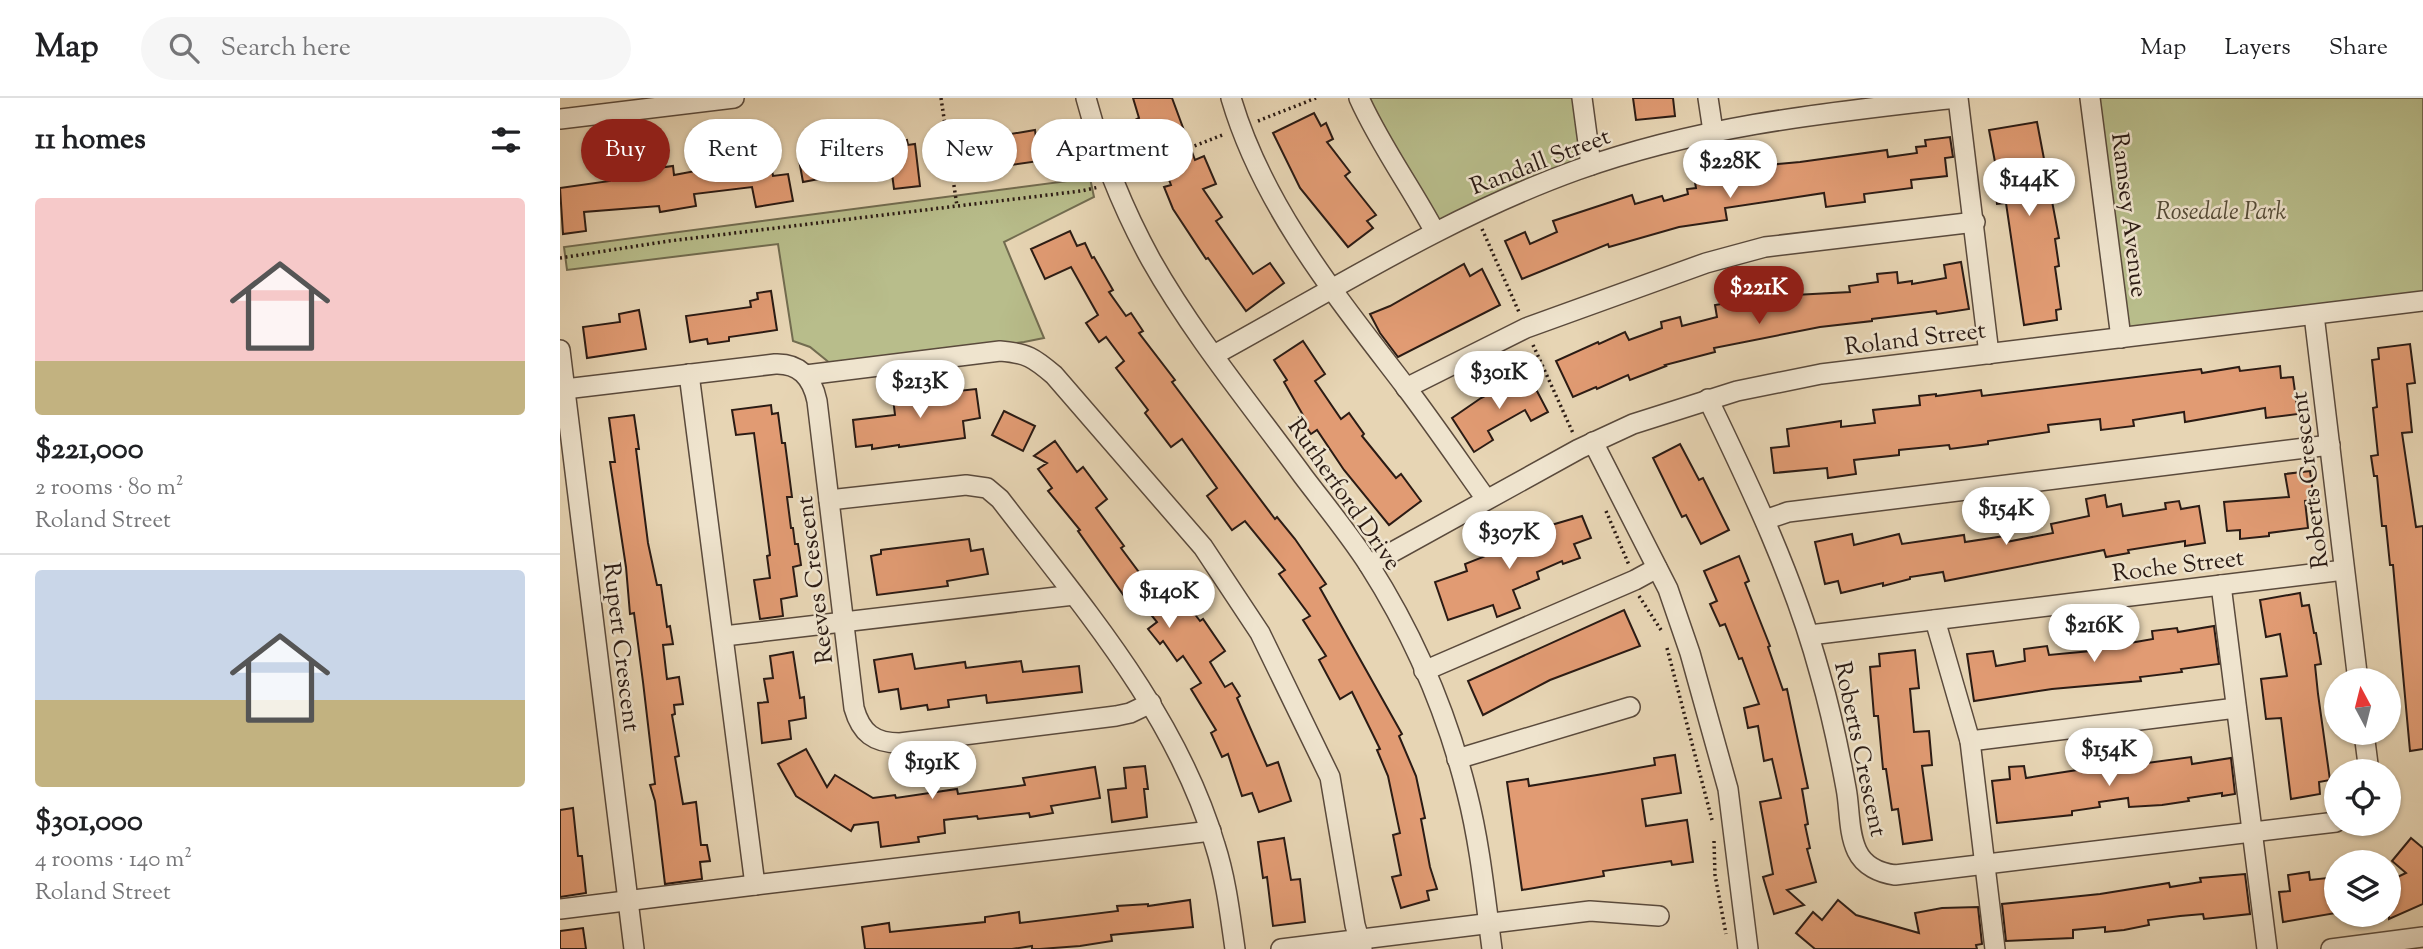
<!DOCTYPE html>
<meta charset="utf-8">
<style>
:root{--surface:#fff;--page:#f6f6f6;--text:#202124;--muted:#757577;--line:#e0e0e0;--accent:#8f2418}
body{margin:0;font-family:"Sorts Mill Goudy",serif;background:var(--page);color:var(--text);height:100vh;display:flex;flex-direction:column;font-size:26px;white-space:nowrap}
*{box-sizing:border-box;margin:0}
p{font-size:23px;color:var(--muted)}
.icon{flex:none;width:38px;height:38px;fill:none;stroke:currentColor;stroke-width:2;stroke-linecap:round;stroke-linejoin:round}
.map{position:relative;flex:1;overflow:hidden}
.panel{display:flex;flex-direction:column;background:var(--surface);width:560px}
.panel>*{flex:none}
.guide{position:absolute;left:21px;top:21px;width:665px;height:63px;display:flex;gap:14px}
.needle{width:46px;rotate:353deg}
.buttons{position:absolute;left:1764px;top:570px;display:grid;gap:14px}
.buttons a{display:grid;place-items:center;width:77px;height:77px;border-radius:50%;background:var(--surface);box-shadow:0 2px 5px #0004;font-size:35px}
.price{position:absolute;translate:-50% -60px;padding:0 16px;border-radius:24px;background:#fff;color:#222;font-size:23px;line-height:46px;filter:drop-shadow(0 2px 4px #0008)}
.price::after{content:'';position:absolute;left:50%;top:42px;width:21px;height:16px;margin-left:-10px;background:inherit;clip-path:polygon(0 0,100% 0,50% 100%)}
.price.current{background:var(--accent);color:#fff}
ul{padding:0;list-style:none}
li{display:grid;align-content:center;gap:14px;height:371px;padding:0 35px}
li+li{border-top:2px solid var(--line)}
li span{display:grid;place-items:center;height:217px;border-radius:7px;color:#555}
li>.icon{margin-inline-start:auto}
span .icon{width:126px;height:126px;fill:#fffc;stroke-width:1}
li b{font-size:30px}
h2{display:flex;justify-content:space-between;align-items:center;height:84px;padding:0 35px;font-size:30px}
.pill{padding:0 24px;border-radius:32px;background:var(--surface);box-shadow:0 2px 5px #0004;font-size:24px;line-height:63px}
.pill.current{background:var(--accent);color:#fff}
header{display:flex;align-items:center;gap:42px;box-sizing:border-box;height:98px;padding:0 35px;background:var(--surface);border-bottom:2px solid var(--line)}
header strong{font-size:33px}
nav{display:flex;gap:38px;margin-inline-start:auto;font-size:24px}
.search{width:490px;height:63px;background:var(--page);display:flex;align-items:center;gap:18px;box-sizing:border-box;padding:0 24px;border-radius:38px;color:var(--muted);font-size:26px}
main{display:flex;flex:1;min-height:0}
.map>svg:first-child{display:block}
</style>
<header>
<strong>Map</strong>
<div class="search"><svg class="icon" aria-label="search" viewBox="0 0 24 24"><circle cx="10" cy="10" r="6"/><path d="M15 15l6 6"/></svg>Search here</div>
<nav><a>Map</a><a>Layers</a><a>Share</a></nav>
</header>
<main>
<section class="panel">
<h2>11 homes<svg class="icon" aria-label="filters" viewBox="0 0 24 24"><path d="M4 7h16M4 17h16"/><circle cx="9" cy="7" r="2"/><circle cx="15" cy="17" r="2"/></svg></h2>
<ul>
<li><span style="background:linear-gradient(#f6c9c9 75%,#c2b280 0)"><svg class="icon" aria-label="home" viewBox="0 0 24 24"><path d="M3 11l9-7 9 7M6 9v11h12V9"/></svg></span><div><b>$221,000</b><p>2 rooms · 80 m²</p><p>Roland Street</p></div></li>
<li><span style="background:linear-gradient(#c9d6e8 60%,#c2b280 0)"><svg class="icon" aria-label="home" viewBox="0 0 24 24"><path d="M3 11l9-7 9 7M6 9v11h12V9"/></svg></span><div><b>$301,000</b><p>4 rooms · 140 m²</p><p>Roland Street</p></div></li>
</ul>
</section>
<div class="map">
<svg width="1863" height="851" viewBox="0 0 1863 851">
<rect width="100%" height="100%" fill="#e7d5b4"/>
<filter id="stains"><feTurbulence type="fractalNoise" baseFrequency=".00286" numOctaves="4"/><feColorMatrix values="0 0 0 0 .2 0 0 0 0 .09 0 0 0 0 .02 0 0 0 .5 -.17"/></filter>
<radialGradient id="worn" r=".72"><stop offset=".6" stop-color="#630" stop-opacity="0"/><stop offset="1" stop-color="#630" stop-opacity=".3"/></radialGradient>
<g fill="#b8bd8b" stroke="#726c50" stroke-width="2">
<polygon points="799,0 1022,0 1031,67 875,134"/>
<polygon points="1530,0 1863,0 1863,203 1561,240"/>
<polygon points="530,80 534,99 444,144 484,240 464,244 271,266 250,249 233,243 218,146 7,172 4,149"/>
</g>
<g fill="#e19b73" stroke="#2b1b14" stroke-width="2">
<polygon points="573,0 612,0 635,62 644,58 656,86 643,91 662,119 656,123 693,176 710,165 724,185 686,213 648,160 646,161 613,111 604,89 611,87 598,53 585,58 573,23 579,20"/>
<polygon points="1073,0 1113,0 1115,18 1076,22"/>
<polygon points="754,15 761,28 766,25 773,41 767,44 790,74 785,78 816,117 807,123 813,130 788,149 740,90 713,35"/>
<polygon points="1477,24 1499,140 1495,141 1499,168 1495,169 1501,211 1496,212 1497,222 1464,227 1446,105 1437,106 1434,81 1438,80 1429,32"/>
<polygon points="438,30 439,38 475,32 479,63 436,69 437,80 411,83 406,44 415,43 415,39 420,38 419,32"/>
<polygon points="341,36 342,43 347,42 348,47 355,46 360,88 334,91 331,68 275,76 275,78 243,84 238,56 283,48 282,44"/>
<polygon points="1390,39 1393,59 1385,60 1387,78 1351,82 1352,90 1304,96 1305,104 1266,109 1264,95 1165,110 1167,122 1119,129 1049,149 1048,146 962,181 945,143 965,134 970,146 997,134 993,123 1072,97 1075,106 1102,98 1104,103 1128,96 1127,91 1136,90 1134,78 1183,71 1182,65 1207,62 1208,67 1240,64 1327,52 1328,59 1357,55 1356,49 1366,48 1365,42"/>
<polygon points="210,61 213,78 228,76 233,103 196,109 192,89 134,96 136,108 100,114 99,108 24,114 26,133 3,136 0,90 50,83 49,74 69,72 69,74 113,68 114,77 141,72 141,70"/>
<polygon points="510,133 517,148 525,145 532,160 534,159 553,192 549,194 566,218 571,215 583,233 579,235 615,282 612,284 715,421 717,419 735,441 766,486 760,490 842,636 839,638 856,678 865,720 861,721 870,769 877,791 867,793 869,802 841,810 832,779 841,777 833,737 840,735 828,678 817,652 820,651 792,594 780,601 759,562 766,558 743,522 750,518 719,476 725,472 685,423 672,432 647,398 657,390 622,341 611,349 585,315 588,312 556,270 564,263 546,239 539,244 526,225 538,217 511,169 485,181 471,151"/>
<polygon points="1401,164 1409,211 1377,216 1376,213 1312,221 1312,223 1260,229 1154,250 1155,254 1105,267 1106,268 1070,282 1068,277 1037,291 1036,289 1013,299 996,263 1038,244 1039,246 1065,234 1069,242 1102,230 1101,224 1120,219 1122,228 1157,219 1155,207 1174,204 1175,211 1207,205 1207,201 1234,197 1290,194 1289,188 1318,184 1317,176 1337,174 1338,185 1352,183 1352,186 1386,180 1384,167"/>
<polygon points="904,166 910,178 922,171 940,207 838,259 820,235 810,216 830,208"/>
<polygon points="211,193 217,232 169,239 169,243 148,246 147,241 130,244 126,218 191,209 190,203 198,201 197,195"/>
<polygon points="79,212 86,251 27,260 23,229 60,224 59,216"/>
<polygon points="743,243 765,276 755,283 781,321 789,315 804,336 802,338 836,380 841,376 861,403 829,427 784,372 757,332 751,336 739,319 743,317 724,284 727,282 714,262"/>
<polygon points="1850,246 1855,285 1847,286 1852,334 1842,335 1856,429 1863,428 1863,651 1850,653 1833,467 1830,467 1826,428 1822,428 1817,378 1814,378 1811,358 1818,357 1813,310 1817,309 1812,262 1819,261 1818,250"/>
<polygon points="1720,268 1721,280 1733,279 1738,316 1706,320 1705,310 1625,324 1624,314 1573,322 1574,328 1541,332 1540,321 1488,327 1489,334 1428,343 1428,346 1390,351 1389,347 1339,352 1339,357 1294,362 1296,376 1268,380 1267,370 1214,375 1211,350 1229,348 1227,331 1281,323 1281,329 1315,325 1313,312 1360,307 1359,298 1376,296 1376,298 1421,292 1422,298 1641,271 1642,275 1679,269 1680,273"/>
<polygon points="968,276 988,314 971,323 965,312 928,333 933,342 914,354 892,320 921,300"/>
<polygon points="416,291 420,320 403,323 405,340 339,349 339,347 312,351 312,347 296,349 293,322 335,317 333,300"/>
<polygon points="211,307 212,316 218,315 222,345 225,345 232,399 227,399 231,430 233,430 235,446 238,446 241,467 233,469 237,498 221,501 223,518 200,521 194,482 210,480 207,458 210,457 194,335 176,337 172,312"/>
<polygon points="444,313 475,328 463,353 432,337"/>
<polygon points="74,317 79,351 76,351 88,445 97,487 101,487 107,529 110,528 113,546 103,547 107,581 119,579 123,606 114,607 115,616 112,617 119,658 115,659 123,706 136,704 141,747 147,747 150,763 140,764 142,781 105,786 95,703 90,687 95,686 83,584 74,515 70,516 66,469 50,364 55,364 49,320"/>
<polygon points="495,343 517,374 523,369 547,401 536,410 564,448 561,450 596,497 611,485 640,523 643,521 665,553 650,564 665,589 672,585 680,598 677,600 707,668 718,664 731,703 699,714 692,695 682,698 668,656 662,659 651,635 656,632 631,591 641,585 623,558 617,563 603,543 600,546 588,531 597,524 580,503 572,509 518,433 520,432 488,393 492,390 478,371 487,365 474,358"/>
<polygon points="1120,346 1139,382 1143,380 1169,432 1141,446 1126,417 1122,419 1093,360"/>
<polygon points="1750,373 1754,402 1745,403 1748,430 1709,435 1709,438 1680,441 1680,432 1667,433 1664,404 1729,399 1725,376"/>
<polygon points="1545,397 1547,409 1561,406 1563,418 1606,411 1605,405 1619,403 1621,411 1639,408 1645,445 1625,448 1625,443 1568,452 1569,455 1546,459 1544,452 1385,483 1383,474 1350,479 1350,481 1323,488 1323,485 1281,495 1278,483 1265,486 1255,444 1292,436 1294,447 1339,436 1342,446 1404,437 1405,444 1445,438 1446,444 1493,435 1491,426 1529,418 1526,401"/>
<polygon points="1022,418 1031,440 1014,446 1020,460 1003,466 1002,463 977,474 979,481 953,492 960,510 937,519 933,507 888,522 875,484 907,473 905,466 963,443 964,447 991,436 988,428"/>
<polygon points="409,441 411,453 423,451 428,476 387,483 388,488 317,497 311,458 321,456 321,452"/>
<polygon points="1179,458 1189,483 1185,485 1210,548 1208,549 1223,592 1227,591 1248,690 1242,691 1248,726 1245,727 1250,750 1247,751 1256,784 1227,792 1244,807 1214,816 1203,779 1213,776 1200,704 1221,700 1212,661 1204,663 1198,628 1188,630 1184,610 1199,606 1182,560 1179,561 1165,526 1160,528 1150,506 1157,503 1144,473"/>
<polygon points="1740,495 1742,508 1749,507 1754,535 1756,535 1761,566 1755,567 1758,596 1770,682 1759,684 1760,696 1731,701 1721,620 1706,621 1701,581 1727,578 1720,536 1706,539 1700,502"/>
<polygon points="1064,512 1080,548 990,582 923,617 908,583"/>
<polygon points="1654,528 1659,566 1621,571 1622,574 1580,579 1581,583 1492,591 1414,603 1407,556 1433,553 1436,568 1465,563 1464,551 1487,548 1489,557 1541,552 1539,543 1563,539 1564,546 1593,541 1592,533 1617,530 1618,534"/>
<polygon points="1355,552 1359,590 1350,591 1354,634 1369,633 1372,667 1362,668 1372,742 1343,746 1338,711 1332,712 1326,671 1323,671 1318,618 1314,618 1310,569 1320,568 1319,556"/>
<polygon points="233,554 240,600 244,599 246,620 229,623 231,641 202,645 198,605 208,604 204,581 213,580 210,558"/>
<polygon points="352,556 355,571 405,564 406,570 461,563 463,574 519,568 522,594 427,605 426,597 388,602 389,609 368,612 367,607 341,611 338,591 319,594 314,562"/>
<polygon points="246,651 267,689 275,677 313,700 335,697 336,700 397,691 398,696 465,687 463,680 535,669 540,700 491,708 493,715 470,719 469,715 418,721 417,718 384,722 385,735 358,739 359,744 321,749 318,724 294,727 291,733 236,698 218,666"/>
<polygon points="1115,657 1121,695 1082,701 1086,728 1127,722 1133,764 1112,767 1111,763 1043,773 1044,778 962,792 947,684 968,681 969,688 1043,676 1095,667 1094,660"/>
<polygon points="1631,659 1632,666 1671,660 1675,696 1662,698 1662,695 1628,700 1629,703 1602,707 1569,709 1568,700 1539,704 1540,709 1512,713 1512,717 1437,725 1432,683 1450,681 1449,669 1464,668 1466,680 1550,667 1550,670"/>
<polygon points="585,668 588,691 584,691 587,719 552,724 548,692 566,690 564,670"/>
<polygon points="13,710 18,758 22,758 26,795 0,799 0,712"/>
<polygon points="724,740 731,782 740,781 745,824 713,828 707,779 703,780 698,744"/>
<polygon points="1851,740 1863,750 1863,806 1829,821 1829,783 1846,775 1832,763"/>
<polygon points="1749,774 1750,782 1776,779 1776,815 1723,824 1719,794 1730,793 1728,777"/>
<polygon points="1685,776 1690,816 1644,821 1643,816 1620,818 1588,822 1589,827 1564,832 1545,834 1545,829 1513,832 1513,840 1446,843 1442,806 1540,796 1609,785 1610,789 1641,784 1640,780"/>
<polygon points="630,802 633,829 551,837 552,843 520,848 480,851 472,851 472,848 452,851 305,851 302,829 329,825 330,834 425,824 425,819 459,814 460,825 558,813 557,808 588,806 588,808"/>
<polygon points="1278,802 1296,817 1359,835 1355,815 1382,810 1418,809 1422,846 1416,847 1417,851 1255,851 1236,835 1253,814 1262,822"/>
<polygon points="23,830 26,851 0,851 0,833"/>
</g>
<g fill="none" stroke-linecap="round" stroke-linejoin="round">
<g stroke="#5a4a3c" stroke-width="22">
<g id="minor">
<path d="M526,0C541,56 563,111 591,162C634,238 691,307 743,378C765,407 789,436 809,467C853,536 887,615 907,695C920,746 925,798 932,851"/>
<path d="M671,0C703,109 777,199 845,288C873,325 899,363 926,401"/>
<path d="M799,0C820,47 851,89 875,134"/>
<polyline points="1022,0 1031,67"/>
<polyline points="1148,0 1153,33"/>
<polyline points="1398,0 1429,256"/>
<polyline points="1530,0 1561,240"/>
<polyline points="0,21 174,0"/>
<polyline points="1754,217 1798,583"/>
<polyline points="0,252 74,851"/>
<path d="M654,257C773,192 889,118 1017,72C1143,27 1264,15 1396,0"/>
<polyline points="129,276 195,787 651,733"/>
<path d="M246,277L440,253C467,255 474,260 494,277L643,449L700,535L770,679L795,827L802,851"/>
<polyline points="846,290 966,230 1146,165 1205,149 1415,124"/>
<path d="M5,291L215,266C239,265 252,279 257,303L294,610C301,635 314,645 340,645L556,618L570,615L591,605"/>
<path d="M1148,301C1191,390 1234,480 1260,576C1271,614 1279,652 1286,690C1290,710 1288,734 1297,753C1304,768 1320,775 1335,777L1776,724"/>
<polyline points="1033,344 1108,491 1130,555 1168,691 1188,851"/>
<path d="M269,402L406,387L427,390L440,401C522,508 616,615 655,747C666,781 670,816 675,851"/>
<polyline points="1205,422 1228,414 1770,347"/>
<polyline points="809,467 1019,351 1073,326 1177,293 1261,276 1863,203"/>
<polyline points="1661,487 1707,851"/>
<polyline points="1375,522 1410,643 1435,851"/>
<polyline points="1250,537 1784,472"/>
<polyline points="164,538 514,497"/>
<polyline points="864,573 1075,482 1097,470"/>
<polyline points="1804,635 1809,674"/>
<polyline points="1410,643 1676,610"/>
<polyline points="897,661 1070,609"/>
<polyline points="0,811 195,787"/>
<polyline points="721,851 1030,813 1099,818"/>
<polyline points="1771,851 1863,839"/>
</g>
</g>
<g stroke="#2b1b14" stroke-width="3.5" stroke-dasharray="2 3.5" stroke-linecap="butt">
<polyline points="381,0 397,108"/>
<polyline points="698,23 756,0"/>
<polyline points="568,74 665,36"/>
<polyline points="922,131 959,214"/>
<polyline points="0,160 109,143 521,93 539,89"/>
<polyline points="973,247 1013,335"/>
<polyline points="1046,413 1069,467"/>
<polyline points="1079,498 1101,532"/>
<polyline points="1107,550 1152,722"/>
<polyline points="1154,743 1155,777 1166,836"/>
</g>
<use href="#minor" stroke="#efe4ce" stroke-width="19"/>
</g>
<g text-anchor="middle" stroke-width="5" stroke-linejoin="round" paint-order="stroke">
<g font-size="24" fill="#2b1b14" stroke="#efe4ce">
<text transform="translate(980 63) rotate(-21)" y="8">Randall Street</text>
<text transform="translate(1570 117) rotate(83)" y="8">Ramsey Avenue</text>
<text transform="translate(1355 240) rotate(-7)" y="8">Roland Street</text>
<text transform="translate(1749 382) rotate(-97)" y="8">Roberts Crescent</text>
<text transform="translate(785 396) rotate(55)" y="8">Rutherford Drive</text>
<text transform="translate(1618 467) rotate(-7)" y="8">Roche Street</text>
<text transform="translate(254 482) rotate(-97)" y="8">Reeves Crescent</text>
<text transform="translate(62 549) rotate(83)" y="8">Rupert Crescent</text>
<text transform="translate(1301 651) rotate(78)" y="8">Roberts Crescent</text>
</g>
<g font-size="24" font-style="italic" fill="#554c38" stroke="#efe4ce">
<text x="1661" y="121">Rosedale Park</text>
</g>
</g>
<rect width="100%" height="100%" filter="url(#stains)"/>
<rect width="100%" height="100%" fill="url(#worn)"/>
</svg>
<div class="buttons">
<a><svg class="needle" viewBox="-14 -14 28 28"><path d="M0-13l5 13h-10z" fill="#e53935"/><path d="M0 13l5-13h-10z" fill="#757577"/></svg></a>
<a><svg class="icon" aria-label="locate" viewBox="0 0 24 24"><circle cx="12" cy="12" r="6"/><path d="M12 2v4M12 18v4M2 12h4M18 12h4"/></svg></a>
<a><svg class="icon" aria-label="layers" viewBox="0 0 24 24"><path d="M12 4l9 5-9 5-9-5zM3 14l9 5 9-5"/></svg></a>
</div>
<b class="price" style="left:1170px;top:102px">$228K</b>
<b class="price" style="left:1469px;top:120px">$144K</b>
<b class="price current" style="left:1199px;top:228px">$221K</b>
<b class="price" style="left:939px;top:313px">$301K</b>
<b class="price" style="left:360px;top:322px">$213K</b>
<b class="price" style="left:1446px;top:449px">$154K</b>
<b class="price" style="left:949px;top:473px">$307K</b>
<b class="price" style="left:609px;top:532px">$140K</b>
<b class="price" style="left:1534px;top:566px">$216K</b>
<b class="price" style="left:1549px;top:690px">$154K</b>
<b class="price" style="left:372px;top:703px">$191K</b>
<div class="guide">
<a class="pill current">Buy</a>
<a class="pill">Rent</a>
<a class="pill">Filters</a>
<a class="pill">New</a>
<a class="pill">Apartment</a>
</div>
</div>
</main>
